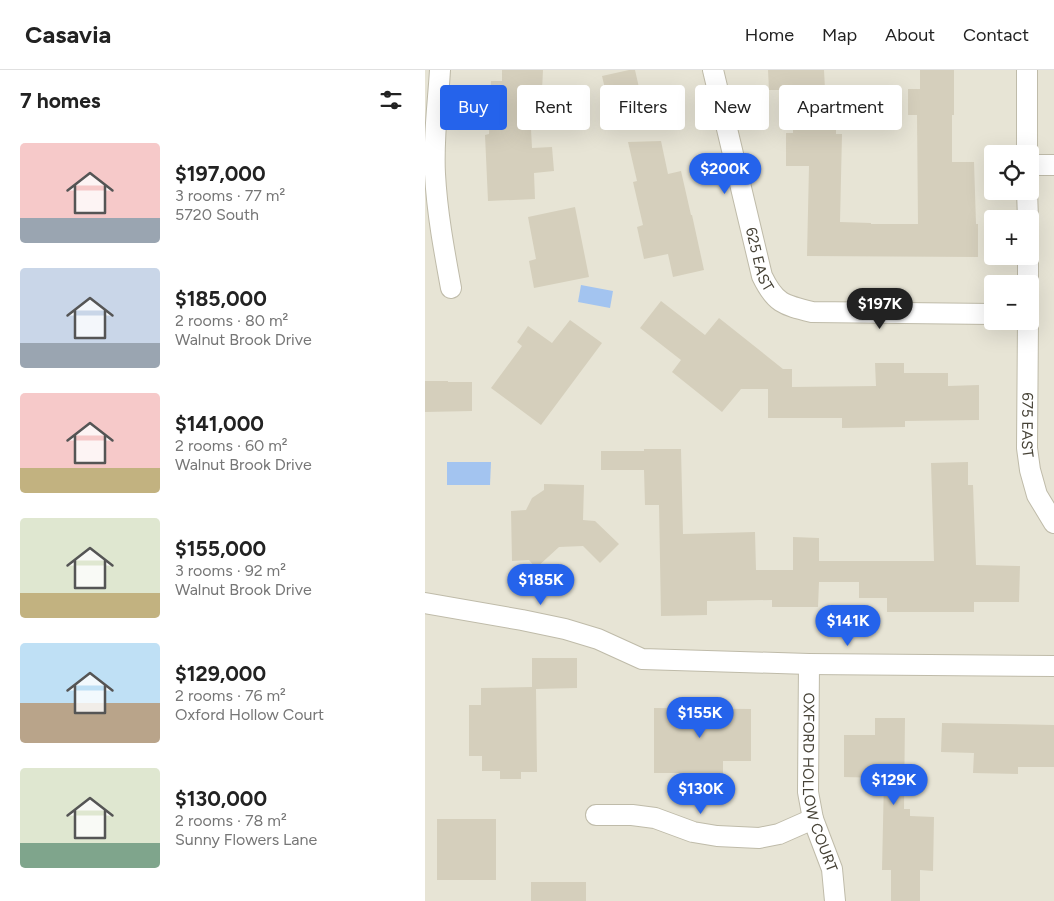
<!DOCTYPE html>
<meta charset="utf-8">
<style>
:root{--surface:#fff;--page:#f2f2f2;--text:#222;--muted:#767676;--line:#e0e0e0;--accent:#2563eb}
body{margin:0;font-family:Figtree,sans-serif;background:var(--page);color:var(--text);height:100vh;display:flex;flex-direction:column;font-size:19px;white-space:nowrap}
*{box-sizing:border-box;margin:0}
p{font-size:16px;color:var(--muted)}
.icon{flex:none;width:28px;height:28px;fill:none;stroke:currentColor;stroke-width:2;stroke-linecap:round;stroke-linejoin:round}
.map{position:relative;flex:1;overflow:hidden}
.panel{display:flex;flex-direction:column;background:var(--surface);width:425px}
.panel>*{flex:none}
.hud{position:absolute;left:15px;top:15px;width:475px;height:45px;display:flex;gap:10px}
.fabs{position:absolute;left:559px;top:75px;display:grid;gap:10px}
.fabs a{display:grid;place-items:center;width:55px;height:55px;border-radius:5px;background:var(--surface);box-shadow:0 5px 20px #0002;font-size:25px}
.price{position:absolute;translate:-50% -42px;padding:0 11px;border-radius:18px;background:var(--accent);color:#fff;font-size:16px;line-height:32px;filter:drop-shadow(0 1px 2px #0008)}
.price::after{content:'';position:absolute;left:50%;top:30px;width:15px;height:11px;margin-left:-8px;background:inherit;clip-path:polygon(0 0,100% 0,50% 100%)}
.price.selected{background:#222;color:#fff}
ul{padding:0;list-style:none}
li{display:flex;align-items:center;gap:15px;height:125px;padding:0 20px}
li span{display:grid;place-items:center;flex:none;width:140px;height:100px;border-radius:5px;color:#555}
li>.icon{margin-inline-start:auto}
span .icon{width:60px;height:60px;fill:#fffc;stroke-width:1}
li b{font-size:21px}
h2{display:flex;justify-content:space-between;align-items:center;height:60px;padding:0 20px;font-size:21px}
.chip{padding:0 18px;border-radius:5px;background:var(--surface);box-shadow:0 5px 20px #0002;font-size:18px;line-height:45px}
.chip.selected{background:var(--accent);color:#fff}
header{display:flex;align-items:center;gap:30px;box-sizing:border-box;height:70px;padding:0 25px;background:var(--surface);border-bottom:1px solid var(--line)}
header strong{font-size:24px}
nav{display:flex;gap:28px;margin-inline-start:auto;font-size:18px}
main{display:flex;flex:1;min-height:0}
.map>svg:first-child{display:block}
</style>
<header>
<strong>Casavia</strong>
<nav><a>Home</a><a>Map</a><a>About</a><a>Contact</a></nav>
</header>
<main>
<section class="panel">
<h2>7 homes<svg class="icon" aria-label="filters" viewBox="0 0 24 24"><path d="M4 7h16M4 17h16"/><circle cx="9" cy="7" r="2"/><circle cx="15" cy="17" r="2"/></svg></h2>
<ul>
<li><span style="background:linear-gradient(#f6c9c9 75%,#9aa5b1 0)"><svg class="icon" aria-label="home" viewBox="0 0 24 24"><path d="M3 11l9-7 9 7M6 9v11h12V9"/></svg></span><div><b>$197,000</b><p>3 rooms · 77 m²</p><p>5720 South</p></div></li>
<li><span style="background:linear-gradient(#c9d6e8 75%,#9aa5b1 0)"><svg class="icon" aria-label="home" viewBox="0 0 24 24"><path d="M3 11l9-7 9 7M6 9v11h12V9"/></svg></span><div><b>$185,000</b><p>2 rooms · 80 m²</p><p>Walnut Brook Drive</p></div></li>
<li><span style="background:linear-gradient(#f6c9c9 75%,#c2b280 0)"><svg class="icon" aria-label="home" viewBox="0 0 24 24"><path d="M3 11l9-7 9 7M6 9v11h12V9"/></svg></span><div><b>$141,000</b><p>2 rooms · 60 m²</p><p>Walnut Brook Drive</p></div></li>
<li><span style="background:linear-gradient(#dfe7d0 75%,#c2b280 0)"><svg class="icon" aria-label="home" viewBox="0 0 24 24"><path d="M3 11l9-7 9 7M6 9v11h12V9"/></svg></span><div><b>$155,000</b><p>3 rooms · 92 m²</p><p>Walnut Brook Drive</p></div></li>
<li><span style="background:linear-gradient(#bfe0f5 60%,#b9a48a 0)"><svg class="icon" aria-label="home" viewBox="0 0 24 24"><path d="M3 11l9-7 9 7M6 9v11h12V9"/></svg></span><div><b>$129,000</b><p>2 rooms · 76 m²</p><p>Oxford Hollow Court</p></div></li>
<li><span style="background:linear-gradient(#dfe7d0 75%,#7fa58c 0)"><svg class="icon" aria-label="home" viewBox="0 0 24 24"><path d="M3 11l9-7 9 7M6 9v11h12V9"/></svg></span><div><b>$130,000</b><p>2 rooms · 78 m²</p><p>Sunny Flowers Lane</p></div></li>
</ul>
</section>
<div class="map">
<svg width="629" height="831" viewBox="0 0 629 831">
<rect width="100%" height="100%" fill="#f3f1e7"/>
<path fill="#e7e4d5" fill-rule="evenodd" d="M0,0H629V831H0ZM568,84H605V121H568ZM568,149H605V186H568ZM568,214H605V251H568Z"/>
<g fill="#a3c4f0">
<polygon points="156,215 188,221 185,238 153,232"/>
<polygon points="22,392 66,392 65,415 22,415"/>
</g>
<g fill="#d5cfbc">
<polygon points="77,0 118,0 116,41 105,40 107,78 127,77 129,101 109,103 110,129 63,131 60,65 64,64 66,11 77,11"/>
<polygon points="204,0 210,0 215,22 238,17 245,47 182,44 178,24 181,23 177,6"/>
<polygon points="343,0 399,0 400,19 411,19 411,64 417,64 415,152 446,153 446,154 493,154 492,45 483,45 483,19 495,19 495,0 529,0 529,45 527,45 527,92 549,92 551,154 553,154 553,187 382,186 384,96 361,96 361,63 368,63 368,20 344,20"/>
<polygon points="236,71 243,104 256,101 266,145 267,145 279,200 248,207 243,184 219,189 212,157 218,155 208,112 212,111 203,72"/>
<polygon points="150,137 164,207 109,218 104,191 111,189 103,147"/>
<polygon points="236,231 280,265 294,248 358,299 367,299 367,317 451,316 450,293 479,293 479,303 523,303 523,316 554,315 554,350 480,351 480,357 417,358 417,348 343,348 343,319 316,319 297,342 247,302 256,290 215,258"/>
<polygon points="145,250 177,273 116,355 66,318 97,276 92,272 103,256 127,273"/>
<polygon points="0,311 23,311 23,312 47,312 47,341 0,342"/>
<polygon points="219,379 256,379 258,464 330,462 331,500 368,500 368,467 394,468 394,491 509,491 506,393 543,392 543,415 548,415 551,495 595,496 594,532 549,532 549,542 462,542 462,528 434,528 434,512 394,512 393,537 347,537 347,530 282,531 282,545 236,546 234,435 220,435 219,400 176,400 176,381 219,381"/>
<polygon points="119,414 159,415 158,450 170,451 194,474 175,493 158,476 134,477 111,498 104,490 87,491 86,441 101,440 107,428 119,420"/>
<polygon points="107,588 152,588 152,618 111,619 112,702 96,702 96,709 75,709 75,701 57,701 57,686 44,686 44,635 56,635 56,618 107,617"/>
<polygon points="229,638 326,639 326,691 298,691 298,703 229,703"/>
<polygon points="450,648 480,648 479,739 485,739 485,746 509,747 508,801 495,800 495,831 466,831 466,800 457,800 459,708 419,707 419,665 450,665"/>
<polygon points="517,653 629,655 629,697 593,697 593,704 548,703 549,683 516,682"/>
<rect x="12" y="749" width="59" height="61"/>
<rect x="106" y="812" width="55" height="19"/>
</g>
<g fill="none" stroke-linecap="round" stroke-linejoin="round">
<g stroke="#bfbba9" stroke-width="22">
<g id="street">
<path d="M15,0C13,34 8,69 10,104C12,142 19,180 26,218"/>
<path id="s1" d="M288,0L337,206C350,233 358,235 387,242L568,244"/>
<polyline points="602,84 602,0"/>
<polyline points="605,95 629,95"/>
<polyline points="602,121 603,149"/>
<polyline points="603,186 603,214"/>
<path id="s2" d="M603,251L602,378L605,400L612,425L629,453"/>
<polyline points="0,533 97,550 140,559 173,569 217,589 384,594 629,596"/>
<path id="s3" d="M384,594L383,722L388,749L407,799L410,831"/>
<polyline points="171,745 207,745 230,748 268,762 292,766 334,768 354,764 388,749"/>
</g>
</g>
<use href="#street" stroke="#fff" stroke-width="20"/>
</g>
<g text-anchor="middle" stroke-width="4" stroke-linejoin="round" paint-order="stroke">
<g font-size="15" fill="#464236" stroke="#fff">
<text dy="5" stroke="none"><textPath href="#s1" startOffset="195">625 EAST</textPath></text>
<text dy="5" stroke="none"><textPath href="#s2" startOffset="104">675 EAST</textPath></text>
<text dy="5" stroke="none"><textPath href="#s3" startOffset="120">OXFORD HOLLOW COURT</textPath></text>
</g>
</g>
</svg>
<div class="fabs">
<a><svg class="icon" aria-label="locate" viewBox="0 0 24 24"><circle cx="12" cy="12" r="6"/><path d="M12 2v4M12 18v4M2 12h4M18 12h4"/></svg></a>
<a>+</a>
<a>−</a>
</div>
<b class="price" style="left:300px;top:125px">$200K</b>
<b class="price selected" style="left:455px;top:260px">$197K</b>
<b class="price" style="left:116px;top:536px">$185K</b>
<b class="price" style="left:423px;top:577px">$141K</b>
<b class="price" style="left:275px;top:669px">$155K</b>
<b class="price" style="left:469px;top:736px">$129K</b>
<b class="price" style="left:276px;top:745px">$130K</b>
<div class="hud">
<a class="chip selected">Buy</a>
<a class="chip">Rent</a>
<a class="chip">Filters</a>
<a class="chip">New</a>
<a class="chip">Apartment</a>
</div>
</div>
</main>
